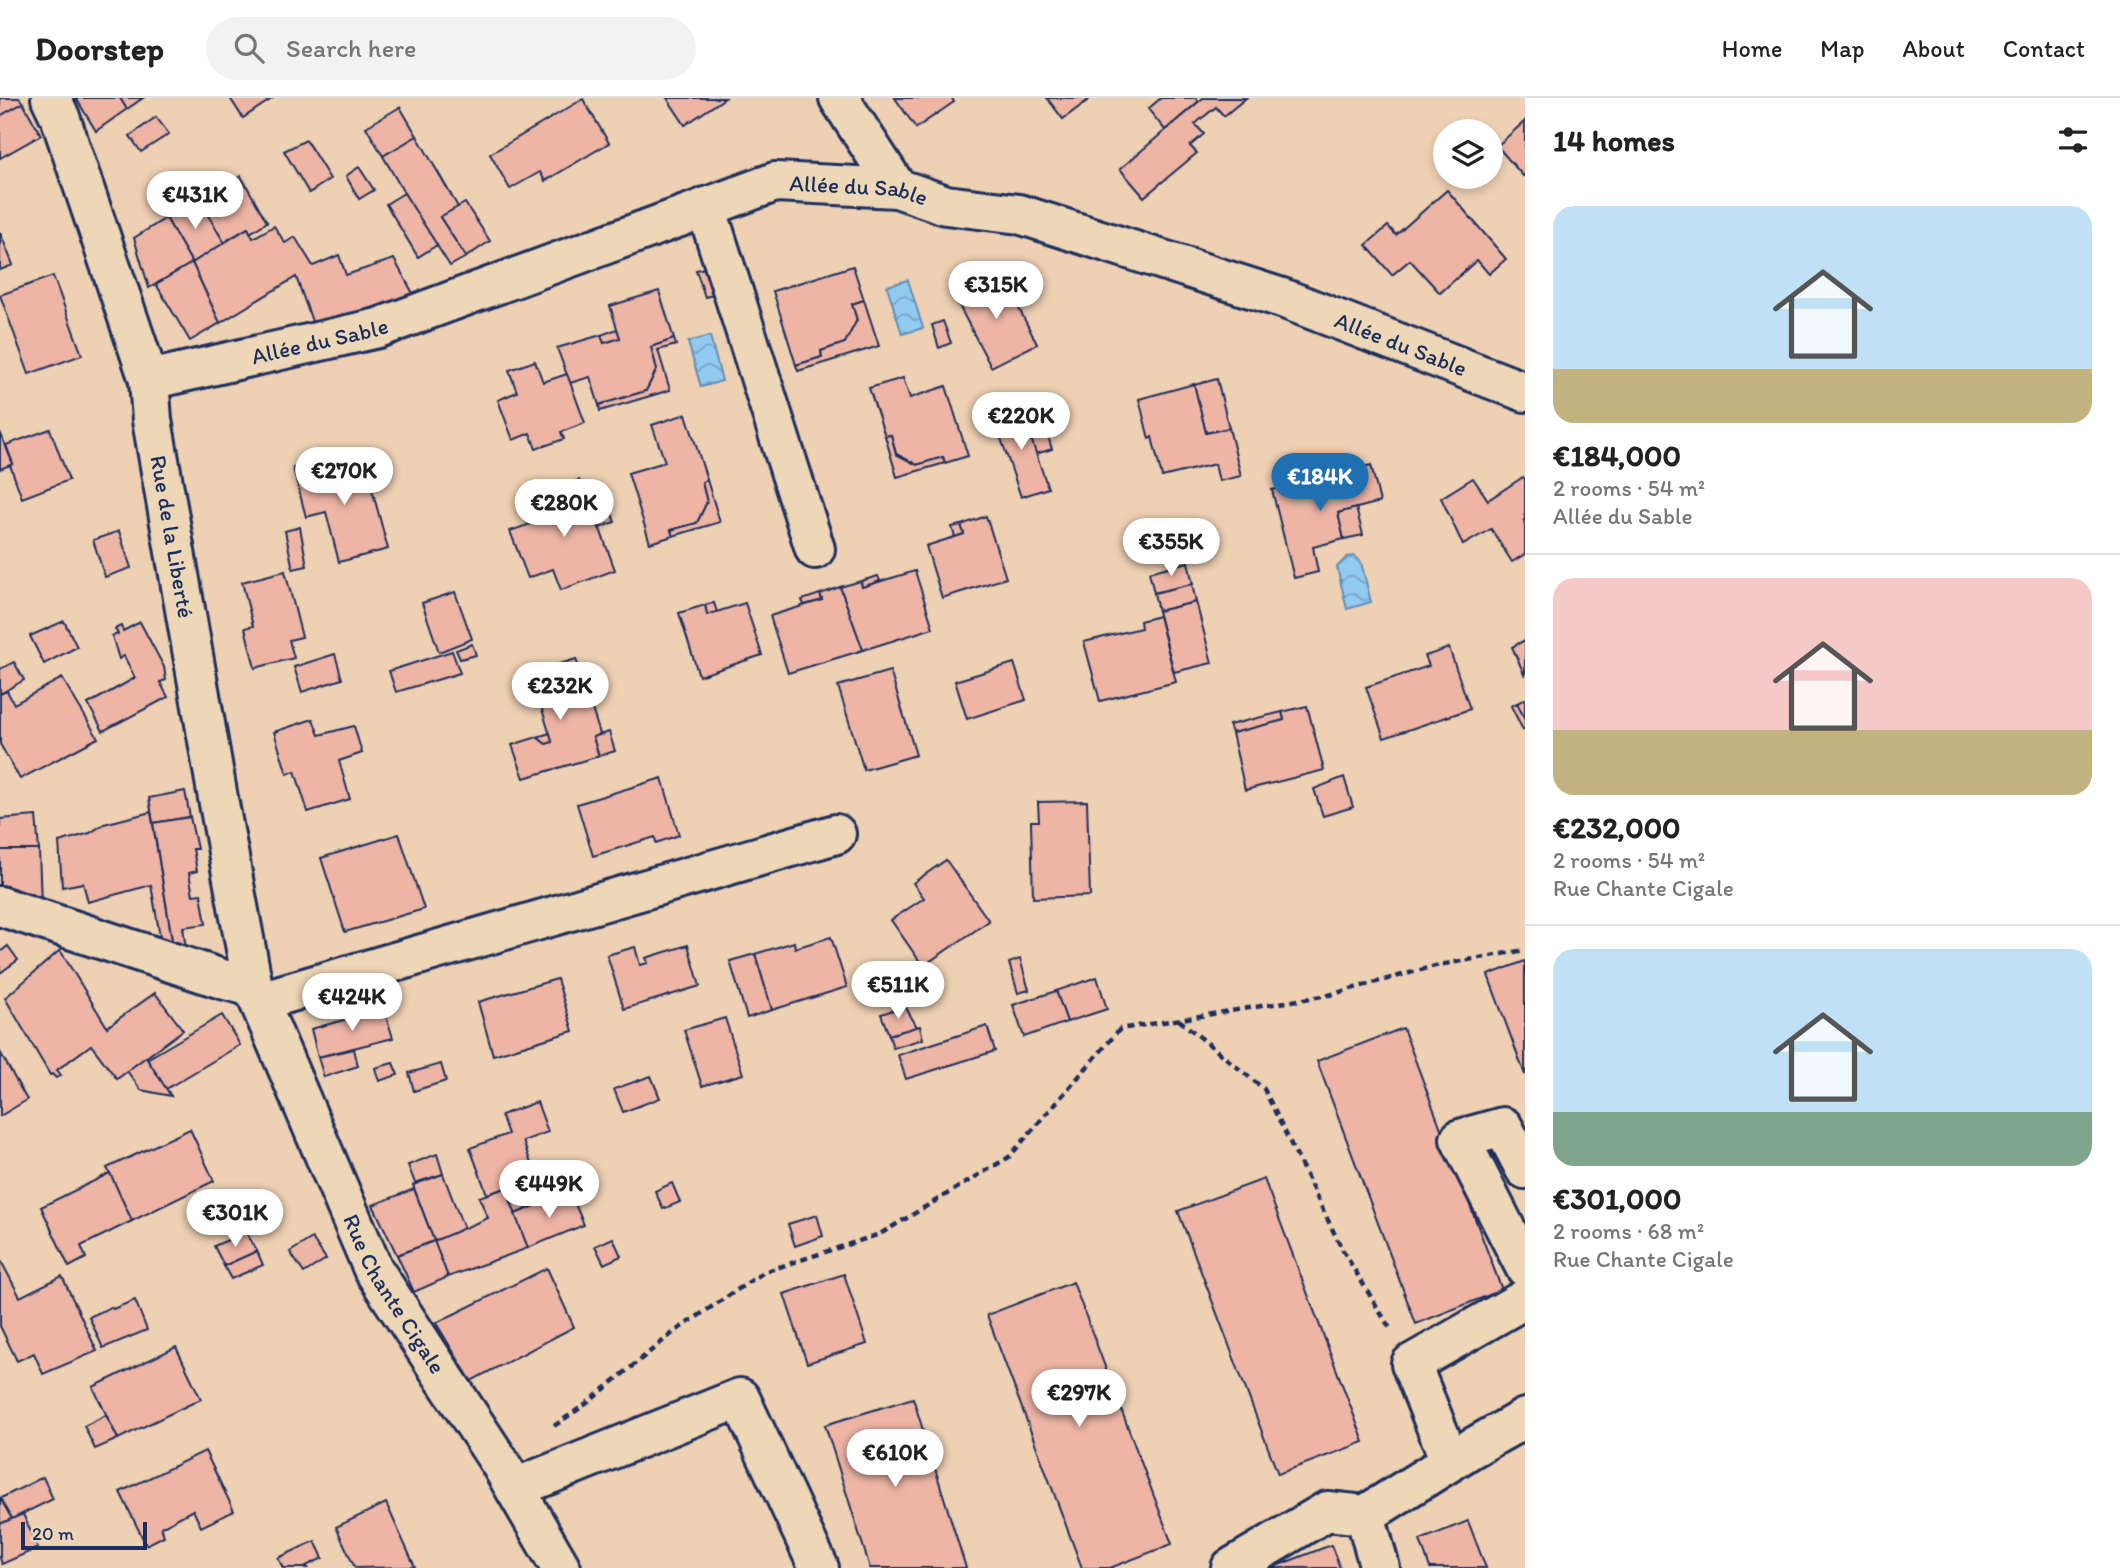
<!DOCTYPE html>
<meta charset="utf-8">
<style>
:root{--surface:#fff;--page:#f2f2f2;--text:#222;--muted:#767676;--line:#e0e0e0;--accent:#1f6fb2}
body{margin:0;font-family:Itim,sans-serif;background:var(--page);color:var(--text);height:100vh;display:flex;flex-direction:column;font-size:26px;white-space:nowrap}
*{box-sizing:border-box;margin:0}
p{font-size:23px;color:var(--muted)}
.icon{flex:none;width:38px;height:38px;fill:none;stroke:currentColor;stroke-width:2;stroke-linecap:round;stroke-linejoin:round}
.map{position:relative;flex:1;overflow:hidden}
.sheet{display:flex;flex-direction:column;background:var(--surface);width:595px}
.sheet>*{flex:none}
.tools{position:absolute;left:1433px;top:21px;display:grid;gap:14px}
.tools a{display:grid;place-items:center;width:70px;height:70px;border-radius:50%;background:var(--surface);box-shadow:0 4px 10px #0003;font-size:35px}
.scale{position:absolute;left:21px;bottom:18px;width:126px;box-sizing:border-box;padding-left:7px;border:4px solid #1b2f5e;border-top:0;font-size:19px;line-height:24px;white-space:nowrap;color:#1b2f5e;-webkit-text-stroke:5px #eed7b7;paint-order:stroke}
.price{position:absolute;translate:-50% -60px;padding:0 16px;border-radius:24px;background:#fff;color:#222;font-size:23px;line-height:46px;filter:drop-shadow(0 2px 4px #0008)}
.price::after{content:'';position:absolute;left:50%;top:42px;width:21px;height:16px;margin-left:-10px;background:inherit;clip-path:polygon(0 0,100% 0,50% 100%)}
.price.on{background:var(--accent);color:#fff}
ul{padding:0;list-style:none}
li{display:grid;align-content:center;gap:14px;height:371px;padding:0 28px}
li+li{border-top:2px solid var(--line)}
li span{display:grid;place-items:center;height:217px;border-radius:21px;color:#555}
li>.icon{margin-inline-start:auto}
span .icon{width:126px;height:126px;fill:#fffc;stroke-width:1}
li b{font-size:30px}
h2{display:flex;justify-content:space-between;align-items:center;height:84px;padding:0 28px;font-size:30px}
header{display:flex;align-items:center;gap:42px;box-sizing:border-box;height:98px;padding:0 35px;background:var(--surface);border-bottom:2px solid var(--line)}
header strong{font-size:33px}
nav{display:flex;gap:38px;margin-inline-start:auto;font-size:24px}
.search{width:490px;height:63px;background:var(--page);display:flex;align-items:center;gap:18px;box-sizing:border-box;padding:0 24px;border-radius:38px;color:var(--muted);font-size:26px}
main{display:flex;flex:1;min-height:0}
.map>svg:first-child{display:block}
</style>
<header>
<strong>Doorstep</strong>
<div class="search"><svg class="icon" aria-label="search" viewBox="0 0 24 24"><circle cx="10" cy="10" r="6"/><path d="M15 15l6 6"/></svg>Search here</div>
<nav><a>Home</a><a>Map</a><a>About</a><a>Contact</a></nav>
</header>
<main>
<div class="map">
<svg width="1525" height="1470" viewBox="0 0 1525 1470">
<defs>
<pattern id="water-waves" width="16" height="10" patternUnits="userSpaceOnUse" patternTransform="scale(1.75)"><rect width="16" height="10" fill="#92cbf2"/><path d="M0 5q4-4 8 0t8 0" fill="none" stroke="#76a5c7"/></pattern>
</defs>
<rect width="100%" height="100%" fill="#eed0b3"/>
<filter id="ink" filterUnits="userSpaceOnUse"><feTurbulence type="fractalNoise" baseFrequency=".0143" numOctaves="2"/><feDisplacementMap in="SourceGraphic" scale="14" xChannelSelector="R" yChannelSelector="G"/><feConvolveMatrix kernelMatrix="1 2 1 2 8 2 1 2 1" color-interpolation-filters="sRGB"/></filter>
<g filter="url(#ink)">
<g fill="url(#water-waves)" stroke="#628db7" stroke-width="2">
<polygon points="908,182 923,230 902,236 887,188"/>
<polygon points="710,238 722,283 701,289 688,244"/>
<polygon points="1355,458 1361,464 1371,504 1347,511 1337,469 1347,459"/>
</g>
<g fill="#eeb5a5" stroke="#1b2f5e" stroke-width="2">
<polygon points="0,0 19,0 23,5 0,18"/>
<polygon points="76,0 120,0 127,11 96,33"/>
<polygon points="120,0 143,0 127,11"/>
<polygon points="230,0 273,0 243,20"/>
<polygon points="667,0 725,0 685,27"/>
<polygon points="895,0 952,0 954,4 916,30"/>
<polygon points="1047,0 1091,0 1063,21"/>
<polygon points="1161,0 1196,0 1198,4 1165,32 1148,11"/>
<polygon points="1203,0 1246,0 1224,18 1216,9 1195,26 1204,36 1190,48 1197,55 1144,99 1120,71"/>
<polygon points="583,1 609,45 545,83 540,74 510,91 490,56"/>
<polygon points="23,5 41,37 0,60 0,18"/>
<polygon points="400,9 417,38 383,58 366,29"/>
<polygon points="156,19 169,36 141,54 130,38"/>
<polygon points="1525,23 1525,76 1523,78 1497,48"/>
<polygon points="417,38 458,109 440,119 466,159 450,168 408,102 383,58"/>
<polygon points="306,42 330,81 309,95 284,53"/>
<polygon points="359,69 374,92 359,101 346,78"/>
<polygon points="241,78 267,124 250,135 248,130 229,141 225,146 199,102"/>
<polygon points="1447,92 1506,161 1489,176 1477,162 1440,195 1410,162 1392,177 1366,147 1388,128 1396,137"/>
<polygon points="404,95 437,147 418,159 386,106"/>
<polygon points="199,102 225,146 192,165 166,120"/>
<polygon points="465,105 490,143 466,159 440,119"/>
<polygon points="166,120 192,165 149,190 134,140"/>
<polygon points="274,128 285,145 295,139 313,168 339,157 346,177 394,161 415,199 317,237 296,179 220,225 192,165 248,130 253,140"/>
<polygon points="0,134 13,167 0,172"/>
<polygon points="192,165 220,225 190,243 156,186"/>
<polygon points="853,168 864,202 852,206 857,222 845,245 821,253 822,259 796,267 773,193"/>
<polygon points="709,169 717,196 705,199 696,172"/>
<polygon points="1002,177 1037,246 991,269 955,200"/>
<polygon points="53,178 82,257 29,276 0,197"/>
<polygon points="659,193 674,241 651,249 657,271 646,293 599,307 590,279 570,285 557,250 601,237 604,245 620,240 610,208"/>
<polygon points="864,202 879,248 798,273 796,267 822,259 821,253 845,245 857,222 852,206"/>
<polygon points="943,223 951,245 939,250 932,227"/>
<polygon points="617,231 620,240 604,245 601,237"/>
<polygon points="674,241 676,247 658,252 670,292 600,313 599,307 646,293 657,271 651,249"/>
<polygon points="535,263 543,284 567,276 585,325 561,334 564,341 536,351 530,335 513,342 498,302 517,294 509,272"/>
<polygon points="903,280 910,300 946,288 968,358 945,365 943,359 917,367 896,356 891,337 885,338 869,290"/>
<polygon points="1217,281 1229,330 1206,335 1194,287"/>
<polygon points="1194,286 1206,335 1229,330 1241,378 1219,383 1215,366 1162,379 1152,339 1149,341 1139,301"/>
<polygon points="1037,303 1052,351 1036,356 1020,309"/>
<polygon points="1020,309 1048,390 1021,399 993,317"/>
<polygon points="686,316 707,382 702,384 707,404 697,425 671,432 673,438 650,445 628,375 665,364 652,327"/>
<polygon points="50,331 69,382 22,400 10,367 13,366 6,347"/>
<polygon points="0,334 13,366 0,371"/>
<polygon points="891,337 896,356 917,367 943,359 945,365 897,379 885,338"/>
<polygon points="364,361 388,451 339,464 326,414 306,419 293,370 307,367 310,376"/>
<polygon points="1371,367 1380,404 1338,415 1344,441 1313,449 1318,474 1294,480 1272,392"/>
<polygon points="1523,379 1525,381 1525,456 1512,464 1491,431 1463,447 1441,400 1473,380 1488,402"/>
<polygon points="579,382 588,405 590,404 615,472 561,492 553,471 528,480 510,433 542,422 534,398"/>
<polygon points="707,382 720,424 673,438 671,432 697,425 707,404 702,384"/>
<polygon points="602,389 615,424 599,430 585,396"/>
<polygon points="1356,410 1363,437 1344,441 1338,415"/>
<polygon points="986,418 1006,480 942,500 926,448 964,436 961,427"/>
<polygon points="961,427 964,436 955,439 952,429"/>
<polygon points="300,429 307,468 293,471 285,433"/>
<polygon points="119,433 131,470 105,479 93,442"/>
<polygon points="1188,464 1193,486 1154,495 1149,474"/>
<polygon points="285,473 302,539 289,542 294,560 255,570 245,530 253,528 242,484"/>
<polygon points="915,473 933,530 863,552 840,489 861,483 862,489"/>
<polygon points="878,478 880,483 862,489 861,483"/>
<polygon points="1192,486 1196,504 1158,513 1154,495"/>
<polygon points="840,489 863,552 788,575 770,518 822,502 820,496"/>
<polygon points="455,494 472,541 439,554 422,505"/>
<polygon points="820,496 822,502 804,507 802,502"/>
<polygon points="1196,504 1212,565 1174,574 1158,513"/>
<polygon points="714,505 717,514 707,517 705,507"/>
<polygon points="745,505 762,557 699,578 679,515 705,507 707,517"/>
<polygon points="1159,518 1176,584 1100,603 1084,544 1141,530 1140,523"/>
<polygon points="64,523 77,549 44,566 30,538"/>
<polygon points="140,524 164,569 166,582 160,584 168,599 103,633 88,606 135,580 124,558 119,561 112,538 118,536 115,531 121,528 123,533"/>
<polygon points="1525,542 1525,578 1512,549"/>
<polygon points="472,546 476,557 460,561 456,552"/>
<polygon points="1449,550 1470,611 1384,640 1366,589 1429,568 1425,558"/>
<polygon points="452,553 460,575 396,594 389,573"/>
<polygon points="335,556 342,581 302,594 294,569"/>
<polygon points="576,561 600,636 593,639 599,658 524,680 512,647 537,639 546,646 552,644 531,575"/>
<polygon points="14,564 24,582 0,596 0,571"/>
<polygon points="1014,565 1026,602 967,621 955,583"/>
<polygon points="890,573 916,657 864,672 838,588"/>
<polygon points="62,580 98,640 20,681 0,646 0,596 7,593 14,606"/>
<polygon points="1525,601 1525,622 1517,605"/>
<polygon points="1517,605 1525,622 1525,630 1523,632 1511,608"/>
<polygon points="1307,608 1324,672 1245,692 1232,635 1284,622 1282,614"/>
<polygon points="1282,614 1284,622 1232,635 1229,627"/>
<polygon points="313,621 319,637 354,628 362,655 339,663 350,701 308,714 295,673 287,676 274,634"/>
<polygon points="609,634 615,653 599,658 593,639"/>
<polygon points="550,635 552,644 546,646 537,639"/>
<polygon points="1344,679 1353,709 1323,718 1314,691"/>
<polygon points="662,680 679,737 656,745 655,739 593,758 577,706"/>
<polygon points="185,693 190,719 153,725 149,700"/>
<polygon points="1087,703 1090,798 1033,800 1031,723 1039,723 1038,704"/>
<polygon points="151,714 173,848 161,844 151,787 88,804 83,785 62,789 59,744 90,735 104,726"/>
<polygon points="36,718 39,752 0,752 0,721"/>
<polygon points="190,719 197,751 193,751 197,773 189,775 193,797 201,796 206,826 183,829 186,851 173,848 153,725"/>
<polygon points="399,736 424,811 345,834 321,760"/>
<polygon points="0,752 39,752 41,806 0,795"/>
<polygon points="946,762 989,823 923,868 891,822 924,800 913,785"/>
<polygon points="831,839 847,889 772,912 755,856 794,844 795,850"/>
<polygon points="688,847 700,888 624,911 607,857 635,849 640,867 648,865 646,860"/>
<polygon points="8,848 18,862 0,875 0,854"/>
<polygon points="60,852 107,929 155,895 183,932 117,981 91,947 57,972 61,977 56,980 52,976 50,977 5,900"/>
<polygon points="755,856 772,912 747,920 730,863"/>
<polygon points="1020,861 1029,892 1018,895 1009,865"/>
<polygon points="1525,863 1525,977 1488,877"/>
<polygon points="1097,879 1107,911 1067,924 1056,893"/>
<polygon points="557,881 573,933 493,957 478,904"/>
<polygon points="1056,893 1067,924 1024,939 1013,907"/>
<polygon points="905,908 917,929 889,937 881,916"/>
<polygon points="384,911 393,940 318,959 311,931"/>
<polygon points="222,917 240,947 166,991 147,961"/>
<polygon points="725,920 743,976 702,988 684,932"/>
<polygon points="920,928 923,941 893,950 889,937"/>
<polygon points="987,928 995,953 906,981 898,957"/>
<polygon points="1403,930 1502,1192 1416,1226 1317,963"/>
<polygon points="354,951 358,968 324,979 318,959"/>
<polygon points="0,954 27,1002 0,1018"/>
<polygon points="146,959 147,961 171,998 141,992 127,973"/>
<polygon points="393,965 398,977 379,983 375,970"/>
<polygon points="441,966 446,983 414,993 409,975"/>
<polygon points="651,978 660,1000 623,1014 614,991"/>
<polygon points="537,1004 548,1034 523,1043 536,1079 561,1070 570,1094 515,1116 506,1090 487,1096 470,1050 508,1036 501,1017"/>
<polygon points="190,1031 214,1083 132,1123 107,1070"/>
<polygon points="437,1056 443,1076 415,1085 408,1067"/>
<polygon points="110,1075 132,1123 81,1148 86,1160 69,1169 41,1109"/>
<polygon points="443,1076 464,1131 434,1143 413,1087"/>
<polygon points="1264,1081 1364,1344 1278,1376 1178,1113"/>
<polygon points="672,1085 680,1104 663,1111 655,1093"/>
<polygon points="506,1090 528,1150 448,1179 434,1143 488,1120 479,1099"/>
<polygon points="414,1091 434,1143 397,1157 373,1107"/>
<polygon points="570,1094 584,1127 528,1150 515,1116"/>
<polygon points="817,1117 823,1138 795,1148 788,1126"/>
<polygon points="246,1134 257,1153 224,1168 214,1148"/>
<polygon points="312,1140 326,1161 304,1175 290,1154"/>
<polygon points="613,1140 621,1158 604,1166 595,1148"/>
<polygon points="434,1143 448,1179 414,1194 397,1157"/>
<polygon points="257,1153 263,1167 231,1181 224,1168"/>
<polygon points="0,1161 20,1199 62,1178 97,1253 43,1276 34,1255 17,1263 0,1228"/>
<polygon points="547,1170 574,1229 471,1283 436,1225"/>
<polygon points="844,1176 867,1246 807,1265 784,1196"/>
<polygon points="1073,1184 1172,1446 1110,1470 1082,1470 987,1217"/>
<polygon points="135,1202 147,1232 103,1250 89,1219 111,1209 113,1211"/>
<polygon points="176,1249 201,1301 118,1341 93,1289"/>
<polygon points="913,1300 966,1470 870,1470 825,1327"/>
<polygon points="106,1317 118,1341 95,1351 84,1328"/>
<polygon points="205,1353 234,1413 201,1429 193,1412 161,1429 164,1438 146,1447 120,1394"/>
<polygon points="43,1379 53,1401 12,1421 1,1400"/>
<polygon points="0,1400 12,1421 0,1426"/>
<polygon points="386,1405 415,1469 355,1470 336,1429"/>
<polygon points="23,1416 38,1450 2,1466 0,1460 0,1426"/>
<polygon points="1468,1423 1486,1470 1430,1470 1420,1442"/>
<polygon points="315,1443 323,1460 306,1468 308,1470 283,1470 278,1460"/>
<polygon points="1331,1447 1340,1470 1271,1470"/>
</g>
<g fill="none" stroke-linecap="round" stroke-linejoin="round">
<g stroke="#1b2f5e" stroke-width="44">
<g id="street">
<path id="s1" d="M51,0L60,19L149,282L152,322L218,700L253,889L373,1171L500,1365L561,1470"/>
<polyline points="839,0 897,90"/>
<polyline points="706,109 815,451"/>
<path id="s2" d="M149,282L378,230L775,84L897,90L946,107L1019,116L1285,201L1525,294"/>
<polyline points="0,808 222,881 253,889"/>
<polyline points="260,903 836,736"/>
<polyline points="1525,1071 1503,1029 1460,1041 1525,1169"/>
<polyline points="1450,1363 1411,1266 1525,1201"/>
<polyline points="515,1390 740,1300 819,1470"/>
<polyline points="1365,1417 1380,1470"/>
<polyline points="1231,1470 1327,1413 1365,1417 1472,1350 1525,1320"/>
</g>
</g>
<g stroke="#1b2f5e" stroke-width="4.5" stroke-dasharray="7 5" stroke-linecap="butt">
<polyline points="1179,922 1264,991 1342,1151 1391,1232"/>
<polyline points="554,1328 586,1306 674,1234 764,1174 880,1136 1009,1059 1120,931 1329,897 1439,867 1525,852"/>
</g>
<use href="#street" stroke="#eed7b7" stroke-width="38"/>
</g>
</g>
<g text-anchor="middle" stroke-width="6" stroke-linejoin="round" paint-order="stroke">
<g font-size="23" fill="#1b2f5e" stroke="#eed7b7">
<text dy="8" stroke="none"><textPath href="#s2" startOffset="742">Allée du Sable</textPath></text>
<text dy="8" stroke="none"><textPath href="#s2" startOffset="175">Allée du Sable</textPath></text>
<text dy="8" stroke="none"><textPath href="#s2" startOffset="1309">Allée du Sable</textPath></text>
<text dy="8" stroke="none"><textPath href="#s1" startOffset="457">Rue de la Liberté</textPath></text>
<text dy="8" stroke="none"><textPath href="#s1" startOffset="1253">Rue Chante Cigale</textPath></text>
</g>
</g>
</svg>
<div class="tools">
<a><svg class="icon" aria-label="layers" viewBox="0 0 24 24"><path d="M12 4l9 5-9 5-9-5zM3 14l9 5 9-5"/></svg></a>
</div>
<div class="scale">20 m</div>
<b class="price" style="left:195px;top:133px">€431K</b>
<b class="price" style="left:996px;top:223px">€315K</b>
<b class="price" style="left:1021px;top:354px">€220K</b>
<b class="price" style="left:344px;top:409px">€270K</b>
<b class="price on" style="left:1320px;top:415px">€184K</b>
<b class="price" style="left:564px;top:441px">€280K</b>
<b class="price" style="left:1171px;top:480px">€355K</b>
<b class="price" style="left:560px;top:624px">€232K</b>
<b class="price" style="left:898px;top:923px">€511K</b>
<b class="price" style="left:352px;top:935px">€424K</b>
<b class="price" style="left:549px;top:1122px">€449K</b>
<b class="price" style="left:235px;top:1151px">€301K</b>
<b class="price" style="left:1079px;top:1331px">€297K</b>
<b class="price" style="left:895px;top:1391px">€610K</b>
</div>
<section class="sheet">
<h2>14 homes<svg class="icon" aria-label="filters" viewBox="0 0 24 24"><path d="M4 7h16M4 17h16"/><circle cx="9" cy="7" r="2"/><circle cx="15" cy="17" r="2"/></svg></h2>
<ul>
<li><span style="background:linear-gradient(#bfe0f5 75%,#c2b280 0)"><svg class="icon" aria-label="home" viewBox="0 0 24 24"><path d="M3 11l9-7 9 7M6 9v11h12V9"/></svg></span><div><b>€184,000</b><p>2 rooms · 54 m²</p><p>Allée du Sable</p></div></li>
<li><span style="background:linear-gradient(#f6c9c9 70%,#c2b280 0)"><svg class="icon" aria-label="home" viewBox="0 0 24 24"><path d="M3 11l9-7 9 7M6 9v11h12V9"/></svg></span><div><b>€232,000</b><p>2 rooms · 54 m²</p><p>Rue Chante Cigale</p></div></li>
<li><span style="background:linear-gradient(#bfe0f5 75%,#7fa58c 0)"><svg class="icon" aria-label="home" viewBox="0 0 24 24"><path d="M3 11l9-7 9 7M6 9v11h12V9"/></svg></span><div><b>€301,000</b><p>2 rooms · 68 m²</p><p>Rue Chante Cigale</p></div></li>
</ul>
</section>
</main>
